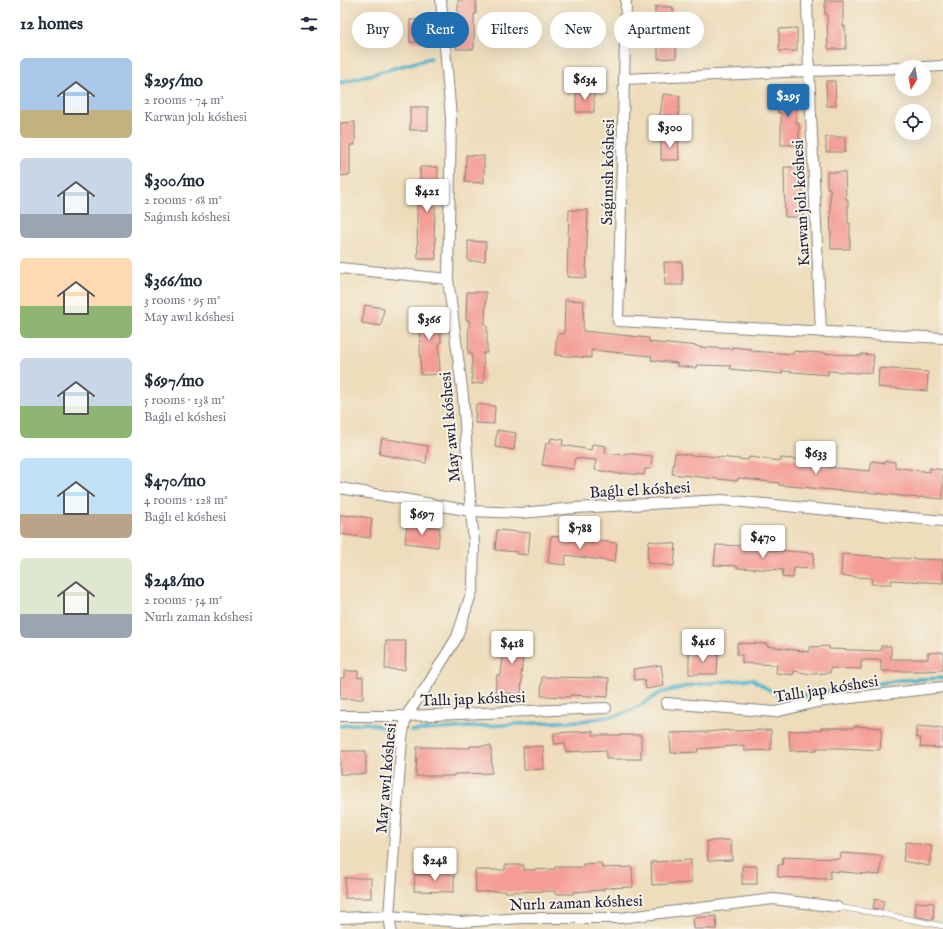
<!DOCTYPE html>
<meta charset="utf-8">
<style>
:root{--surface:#fff;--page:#f6f6f7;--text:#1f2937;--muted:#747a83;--accent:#1f6fb2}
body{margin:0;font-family:"IM FELL English",serif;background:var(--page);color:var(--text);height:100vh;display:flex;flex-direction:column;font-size:15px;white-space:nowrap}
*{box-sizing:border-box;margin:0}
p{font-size:13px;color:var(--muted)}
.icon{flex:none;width:22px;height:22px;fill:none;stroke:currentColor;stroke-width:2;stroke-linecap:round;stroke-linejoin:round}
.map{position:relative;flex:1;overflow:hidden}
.panel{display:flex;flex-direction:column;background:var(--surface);width:340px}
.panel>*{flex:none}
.banner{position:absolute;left:12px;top:12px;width:380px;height:36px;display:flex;gap:8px}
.needle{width:26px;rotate:190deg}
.fabs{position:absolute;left:555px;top:60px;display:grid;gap:8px}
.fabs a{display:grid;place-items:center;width:36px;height:36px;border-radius:50%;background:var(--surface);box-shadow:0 4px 16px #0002;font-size:20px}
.price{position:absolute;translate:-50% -34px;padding:0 9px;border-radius:4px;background:#fff;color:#222;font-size:13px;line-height:26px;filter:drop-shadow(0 1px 2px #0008)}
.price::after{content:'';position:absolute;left:50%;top:24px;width:12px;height:9px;margin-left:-6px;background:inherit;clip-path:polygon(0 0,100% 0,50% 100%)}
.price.current{background:var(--accent);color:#fff}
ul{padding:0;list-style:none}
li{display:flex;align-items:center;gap:12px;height:100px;padding:0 20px}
li span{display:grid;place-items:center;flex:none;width:112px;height:80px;border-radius:6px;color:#555}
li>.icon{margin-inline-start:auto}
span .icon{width:48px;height:48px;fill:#fffc;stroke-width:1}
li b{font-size:17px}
h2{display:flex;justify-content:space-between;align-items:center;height:48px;padding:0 20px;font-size:17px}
.chip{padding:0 14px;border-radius:18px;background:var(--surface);box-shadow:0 4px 16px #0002;font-size:14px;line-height:36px}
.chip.current{background:var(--accent);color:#fff}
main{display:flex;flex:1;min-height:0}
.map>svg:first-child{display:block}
</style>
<main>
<section class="panel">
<h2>12 homes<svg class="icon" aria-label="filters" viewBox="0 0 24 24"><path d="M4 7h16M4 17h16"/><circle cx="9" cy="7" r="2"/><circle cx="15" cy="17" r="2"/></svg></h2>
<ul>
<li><span style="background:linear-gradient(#a9c7e8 65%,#c2b280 0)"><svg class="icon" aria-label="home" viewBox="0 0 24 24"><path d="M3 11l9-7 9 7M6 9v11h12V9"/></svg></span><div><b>$295/mo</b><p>2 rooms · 74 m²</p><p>Karwan jolı kóshesi</p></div></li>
<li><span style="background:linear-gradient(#c9d6e8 70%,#9aa5b1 0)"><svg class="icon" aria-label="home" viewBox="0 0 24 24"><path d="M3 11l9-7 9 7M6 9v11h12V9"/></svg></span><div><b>$300/mo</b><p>2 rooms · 68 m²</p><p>Saǵınısh kóshesi</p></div></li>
<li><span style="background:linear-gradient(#ffd9b3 60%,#8fb573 0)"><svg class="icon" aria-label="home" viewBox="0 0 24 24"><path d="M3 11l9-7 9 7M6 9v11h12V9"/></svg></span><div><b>$366/mo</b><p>3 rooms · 95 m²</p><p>May awıl kóshesi</p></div></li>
<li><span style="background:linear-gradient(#c9d6e8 60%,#8fb573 0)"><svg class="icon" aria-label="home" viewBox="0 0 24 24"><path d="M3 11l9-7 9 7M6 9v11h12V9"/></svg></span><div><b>$697/mo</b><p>5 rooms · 138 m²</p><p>Baǵlı el kóshesi</p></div></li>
<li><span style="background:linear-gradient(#bfe0f5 70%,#b9a48a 0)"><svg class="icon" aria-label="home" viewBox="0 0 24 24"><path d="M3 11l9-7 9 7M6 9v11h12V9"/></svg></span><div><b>$470/mo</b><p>4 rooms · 128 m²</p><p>Baǵlı el kóshesi</p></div></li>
<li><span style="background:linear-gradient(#dfe7d0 70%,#9aa5b1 0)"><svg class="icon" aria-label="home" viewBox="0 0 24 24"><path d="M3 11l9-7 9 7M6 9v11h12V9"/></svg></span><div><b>$248/mo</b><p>2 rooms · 54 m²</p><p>Nurlı zaman kóshesi</p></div></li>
</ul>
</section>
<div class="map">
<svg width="603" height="929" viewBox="0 0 603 929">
<rect width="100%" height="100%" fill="#f7f3e8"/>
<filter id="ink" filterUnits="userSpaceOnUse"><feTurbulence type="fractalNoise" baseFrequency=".025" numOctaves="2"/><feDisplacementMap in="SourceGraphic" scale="8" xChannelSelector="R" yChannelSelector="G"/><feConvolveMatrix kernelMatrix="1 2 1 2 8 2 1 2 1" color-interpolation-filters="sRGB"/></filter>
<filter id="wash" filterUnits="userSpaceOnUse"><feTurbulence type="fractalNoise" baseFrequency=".012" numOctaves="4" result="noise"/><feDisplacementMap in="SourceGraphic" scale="16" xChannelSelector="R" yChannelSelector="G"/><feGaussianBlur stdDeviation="0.9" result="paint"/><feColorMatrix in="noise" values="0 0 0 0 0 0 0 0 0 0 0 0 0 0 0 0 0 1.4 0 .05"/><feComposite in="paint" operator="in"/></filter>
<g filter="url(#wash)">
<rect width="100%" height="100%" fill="#edb"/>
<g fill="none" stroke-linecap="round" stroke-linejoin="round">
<g stroke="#4bb0ca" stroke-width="3.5">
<polyline points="0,83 91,58"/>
<polyline points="0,726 26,723 56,730"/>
<polyline points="71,731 177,724 242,721 279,715 296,708 320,693 352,685 412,679 444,699 560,680 603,678"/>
</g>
</g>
<g id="blocks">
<g fill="#f49d95">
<polygon points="118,0 136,0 136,14 134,14 134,49 116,49 116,26 118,26"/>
<polygon points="485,0 503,0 503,26 505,26 506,49 488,49 487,14 485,14"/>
<polygon points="315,7 333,7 333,36 336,36 336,58 318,59 318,30 315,30"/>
<polygon points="88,19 88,42 70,42 70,20"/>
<rect x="239" y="21" width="18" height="22"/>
<polygon points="457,28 457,51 439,51 439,29"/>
<polygon points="486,81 495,81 496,106 487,106"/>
<rect x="236" y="90" width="18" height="22"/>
<polygon points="437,90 455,90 456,123 459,123 459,145 441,145 441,113 438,113"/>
<polygon points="323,94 340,96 338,119 320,116"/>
<rect x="70" y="107" width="18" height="23"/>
<polygon points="15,122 15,145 10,145 10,175 0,176 0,123"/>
<polygon points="321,137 338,137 339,160 321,160"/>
<rect x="486" y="137" width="19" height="15"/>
<polygon points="126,155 144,156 144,183 125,182"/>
<polygon points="80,167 98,167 98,190 96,190 94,236 95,236 96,259 78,259 77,224 77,205 80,205"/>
<polygon points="444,167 462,167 463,217 445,217"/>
<polygon points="487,172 505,172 506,199 508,199 508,223 510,223 510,249 491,249 490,188 487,188"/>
<polygon points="229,210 248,210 246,278 227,277"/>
<polygon points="128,241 146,242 145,261 128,261"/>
<polygon points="324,262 342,262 343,285 325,285"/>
<polygon points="127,292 146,292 145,325 147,326 147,353 143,353 144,383 132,384 132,353 128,353 129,320 126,320"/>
<polygon points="225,300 244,301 243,331 309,338 309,342 339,345 339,344 358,346 358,347 392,349 392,347 411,349 411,351 453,354 454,351 521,356 521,354 534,355 532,373 519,372 519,373 488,371 488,375 442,371 442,374 390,369 391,366 356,365 356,368 337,366 337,363 311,360 312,356 251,350 251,358 215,355 217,334 224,334"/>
<polygon points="25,305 44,308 41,326 22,323"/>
<polygon points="100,311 101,343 99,343 100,374 81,375 79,323 74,323 74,312"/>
<polygon points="539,368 588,372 587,391 538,387"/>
<polygon points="136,404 155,406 154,424 135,423"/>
<polygon points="157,430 176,433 174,450 155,447"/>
<polygon points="42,438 88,446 86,463 39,454"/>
<polygon points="211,438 223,440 222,445 251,450 252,444 266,446 265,453 285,455 285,453 312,456 311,469 305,469 304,475 281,473 281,474 255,470 256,460 235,458 233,469 202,465 206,443 210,443"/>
<polygon points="335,453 356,456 356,455 379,457 408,460 409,457 441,461 441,458 477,461 476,466 530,471 532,461 545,463 546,461 555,462 555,467 590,472 590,468 603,470 603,499 580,497 580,498 525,492 525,493 439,485 439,483 398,478 397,481 332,474"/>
<polygon points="0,515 10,516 10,515 32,518 30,538 0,534"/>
<polygon points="67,524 100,528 98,547 65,543"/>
<polygon points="157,530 190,533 188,555 176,554 177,552 155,550"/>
<polygon points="211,536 277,543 275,562 226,555 225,565 208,563"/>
<polygon points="309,541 336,544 334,566 307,563"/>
<polygon points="376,545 432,547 432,550 474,553 473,569 454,568 453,578 442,577 443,570 397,568 397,566 374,565"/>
<polygon points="502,554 532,556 532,557 603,560 603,583 551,580 551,584 531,584 532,578 501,576"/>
<polygon points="165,633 185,635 181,676 182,677 181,694 155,692 157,675 161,675"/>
<polygon points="46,641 66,641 65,670 45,669"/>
<polygon points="397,643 427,644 427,646 469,652 469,647 489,646 489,649 541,651 541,646 551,646 551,659 588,659 588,653 603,652 603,670 584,671 541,671 541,660 521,660 521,669 490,668 490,673 470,674 454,671 453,675 436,673 437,665 402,663 402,655 397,655"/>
<polygon points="349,652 378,653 377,674 349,674"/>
<polygon points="321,665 324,686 306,689 304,679 295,680 293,669"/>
<polygon points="4,671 18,671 18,678 23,677 23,699 0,699 0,678 4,678"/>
<polygon points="202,677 269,678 268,697 230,695 230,697 201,696"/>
<polygon points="514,726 542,728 540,750 504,748 477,748 477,750 450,751 449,731 481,730 481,728 514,728"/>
<polygon points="576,726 603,728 603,748 580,747 581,738 576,738"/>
<polygon points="388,730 388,731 431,730 431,750 404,751 404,745 358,749 358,752 331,753 330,733 367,732"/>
<polygon points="253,731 253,735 301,735 301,759 266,759 266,750 226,752 225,743 214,744 214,733"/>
<polygon points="130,746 151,746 152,773 114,774 114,776 76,776 77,747 130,748"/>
<polygon points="203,746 204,769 184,770 183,747"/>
<rect x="0" y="751" width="26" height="23"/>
<polygon points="391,840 392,860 368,861 367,841"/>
<polygon points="566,842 592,846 589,866 563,861"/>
<polygon points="501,853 542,856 540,875 490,871 490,879 438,877 438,865 442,865 443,857 500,859"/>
<polygon points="351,860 351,883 312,885 311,862"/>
<polygon points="261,863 262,868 292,867 293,887 263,888 264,890 234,892 234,894 215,894 215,891 165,892 165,891 136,892 135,870 165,870 165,865 184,865 184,870 215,869 215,867 243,867 243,864"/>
<rect x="402" y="866" width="15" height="18"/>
<polygon points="90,870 114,870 114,892 74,891 75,874 90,875"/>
<rect x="5" y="878" width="26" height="20"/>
<polygon points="535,899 544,901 542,910 533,908"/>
<polygon points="576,902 594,903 593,920 575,916"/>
<polygon points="376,916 377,929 354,929 353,918"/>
</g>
</g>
</g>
<g filter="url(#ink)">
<use href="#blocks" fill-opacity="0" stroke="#88807b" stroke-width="1"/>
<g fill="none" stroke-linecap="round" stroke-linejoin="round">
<g stroke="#88807b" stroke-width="6">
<polyline id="lane" points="497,907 543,914 603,926"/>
</g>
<g stroke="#88807b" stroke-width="12">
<g id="street">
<polyline points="286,0 278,321 603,338"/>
<polyline points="467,0 469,71 481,332"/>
<polyline points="584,67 603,66"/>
<polyline points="284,79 469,71 562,68"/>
<polyline points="0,268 108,279"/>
<polyline points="0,488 131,511 181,513 235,508 382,500 603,521"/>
<polyline points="326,703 435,712 477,702 603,687"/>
<polyline points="0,716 66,716 266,708"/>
<polyline points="0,918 49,916 120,922 182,918 280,918 433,899 497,907"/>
<polyline points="51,929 49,916 62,738 66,716 87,686 117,637 133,588 134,543 131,511 123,396 108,279 111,118 101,0"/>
</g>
</g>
<use href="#lane" stroke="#fff" stroke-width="5"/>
<use href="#street" stroke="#fff" stroke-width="10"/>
</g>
</g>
<g text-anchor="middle" stroke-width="4" stroke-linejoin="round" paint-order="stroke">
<g font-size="16" fill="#22223b" stroke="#f7f3e8">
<text transform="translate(267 172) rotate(-89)" y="6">Saǵınısh kóshesi</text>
<text transform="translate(460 203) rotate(-93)" y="6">Karwan jolı kóshesi</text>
<text transform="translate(109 427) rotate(-95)" y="6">May awıl kóshesi</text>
<text transform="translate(300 489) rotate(-3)" y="6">Baǵlı el kóshesi</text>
<text transform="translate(486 688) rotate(-9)" y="6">Tallı jap kóshesi</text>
<text transform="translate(133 698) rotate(-2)" y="6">Tallı jap kóshesi</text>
<text transform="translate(45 778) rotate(-85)" y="6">May awıl kóshesi</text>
<text transform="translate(236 902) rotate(-2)" y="6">Nurlı zaman kóshesi</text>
</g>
</g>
</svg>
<div class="fabs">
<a><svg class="needle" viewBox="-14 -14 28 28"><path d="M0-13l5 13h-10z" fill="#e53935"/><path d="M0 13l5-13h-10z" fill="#747a83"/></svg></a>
<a><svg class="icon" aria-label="locate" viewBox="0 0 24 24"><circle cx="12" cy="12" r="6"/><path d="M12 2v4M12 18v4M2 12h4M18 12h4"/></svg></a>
</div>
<b class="price" style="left:245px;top:101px">$634</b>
<b class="price current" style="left:448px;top:118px">$295</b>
<b class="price" style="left:330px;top:149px">$300</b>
<b class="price" style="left:87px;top:213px">$421</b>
<b class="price" style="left:89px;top:341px">$366</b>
<b class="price" style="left:476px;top:475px">$633</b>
<b class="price" style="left:82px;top:536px">$697</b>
<b class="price" style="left:240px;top:550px">$788</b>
<b class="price" style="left:423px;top:559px">$470</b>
<b class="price" style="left:363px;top:663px">$416</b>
<b class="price" style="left:172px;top:665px">$418</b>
<b class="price" style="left:95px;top:882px">$248</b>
<div class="banner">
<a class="chip">Buy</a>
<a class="chip current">Rent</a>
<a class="chip">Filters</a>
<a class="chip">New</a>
<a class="chip">Apartment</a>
</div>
</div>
</main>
